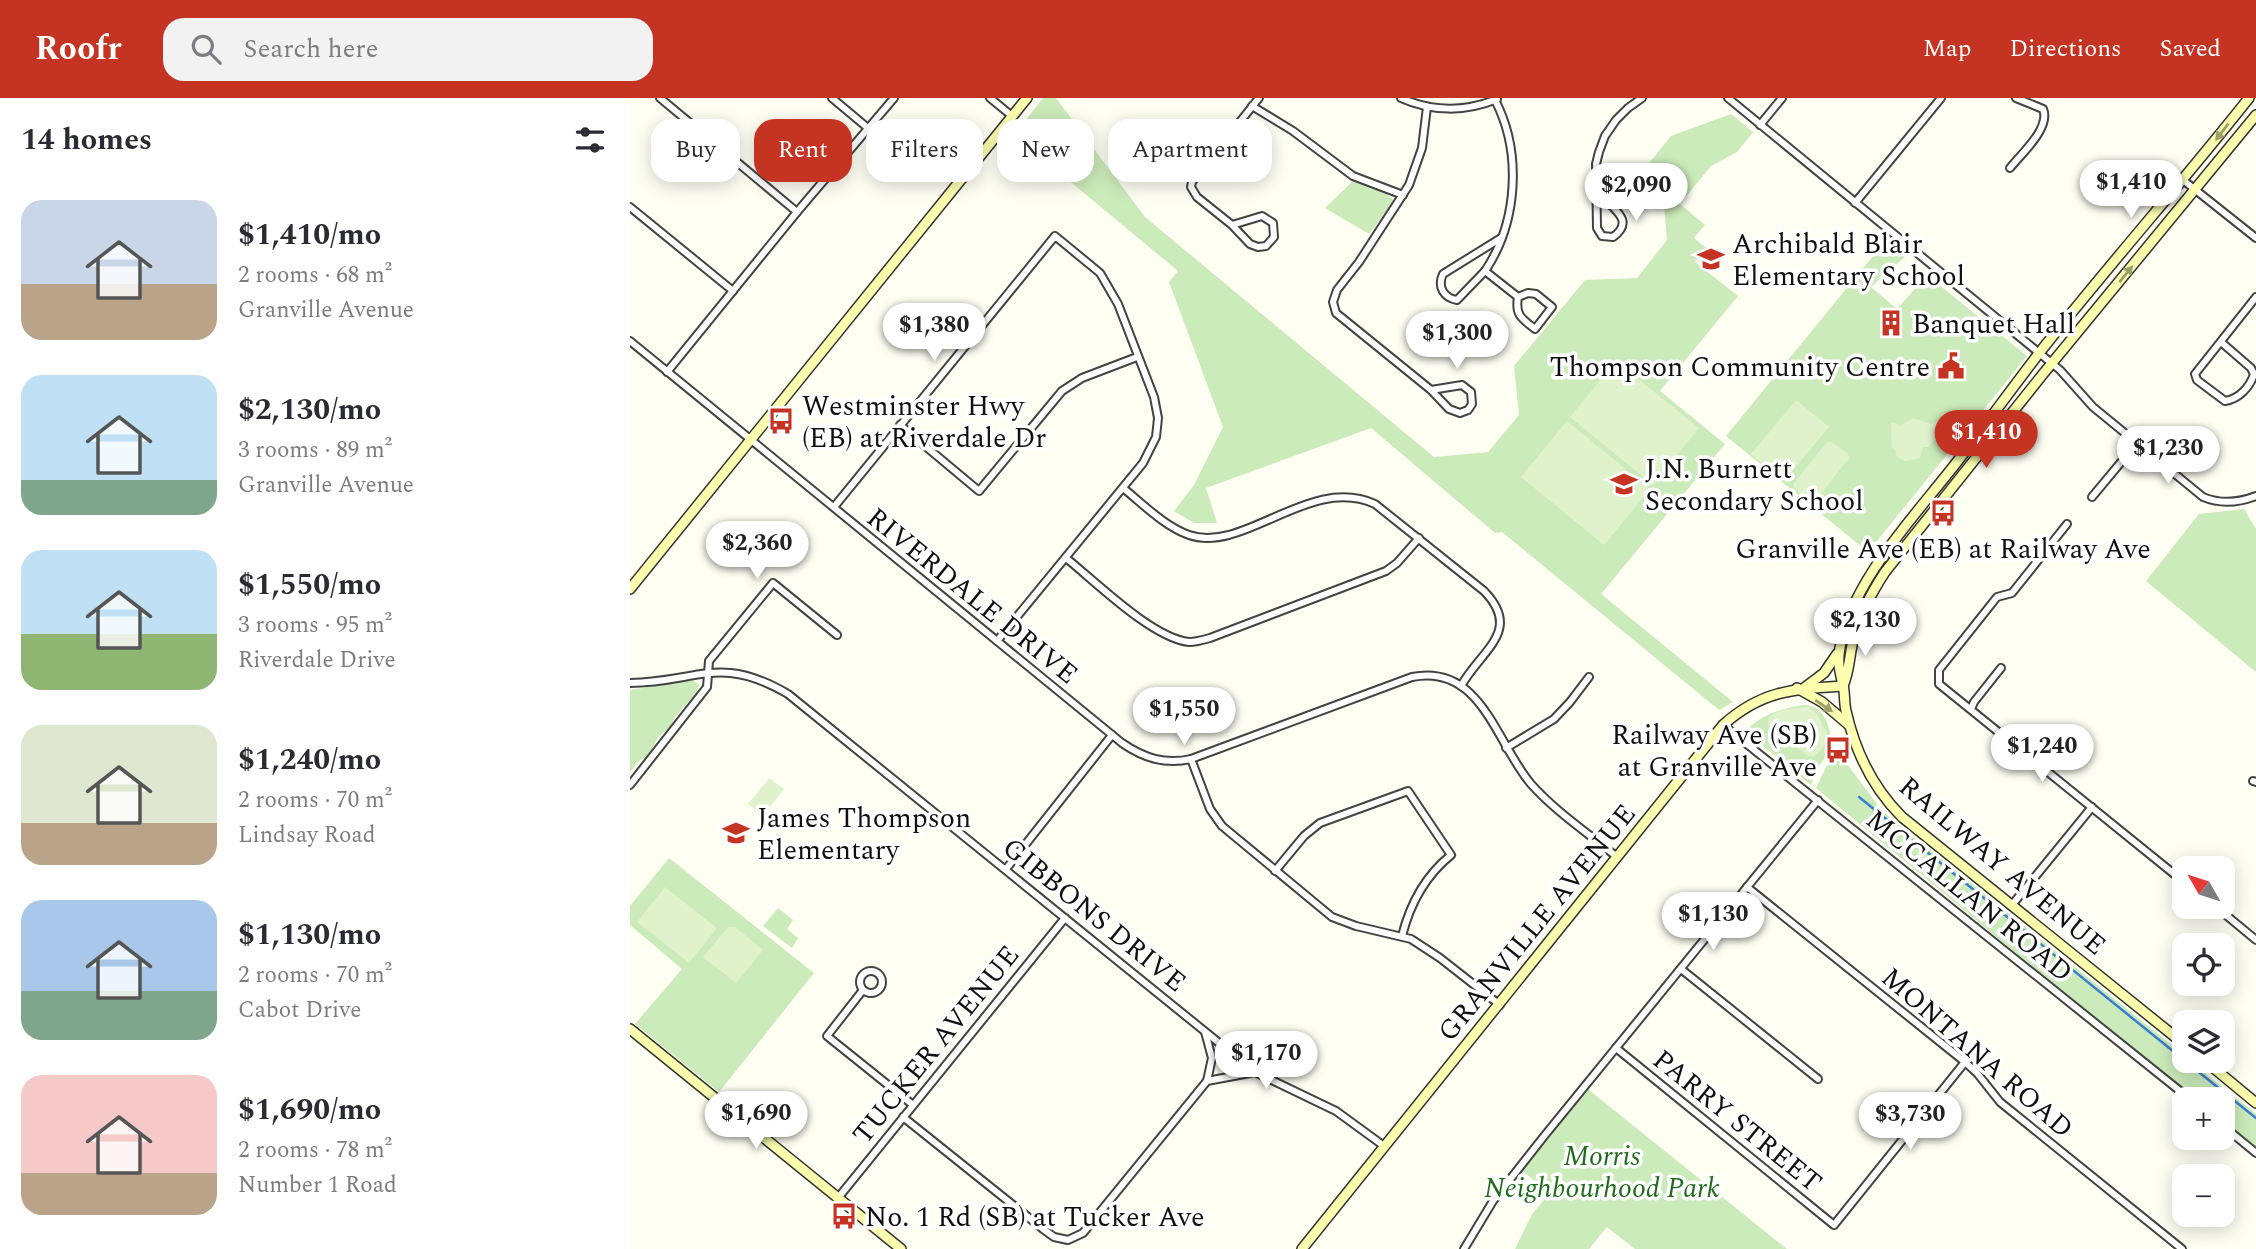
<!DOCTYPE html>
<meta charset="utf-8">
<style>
:root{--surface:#fff;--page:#f2f2f3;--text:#2b2b33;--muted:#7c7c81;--accent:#c53323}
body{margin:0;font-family:Spectral,serif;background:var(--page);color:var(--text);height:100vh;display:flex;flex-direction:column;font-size:26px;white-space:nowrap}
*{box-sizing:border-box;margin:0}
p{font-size:23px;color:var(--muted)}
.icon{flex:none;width:38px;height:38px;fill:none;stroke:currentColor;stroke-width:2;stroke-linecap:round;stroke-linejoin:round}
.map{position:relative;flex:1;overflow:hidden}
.panel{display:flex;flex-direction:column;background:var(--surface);width:630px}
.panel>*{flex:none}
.guide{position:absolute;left:21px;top:21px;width:665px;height:63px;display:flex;gap:14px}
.needle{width:46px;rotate:309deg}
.fabs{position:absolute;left:1542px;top:758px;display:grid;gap:14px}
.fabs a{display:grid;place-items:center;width:63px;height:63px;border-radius:14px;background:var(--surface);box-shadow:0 4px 18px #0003;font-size:35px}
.price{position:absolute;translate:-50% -60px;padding:0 16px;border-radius:24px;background:#fff;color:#222;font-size:23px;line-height:46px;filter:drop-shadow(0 2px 4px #0008)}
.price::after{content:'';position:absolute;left:50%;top:42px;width:21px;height:16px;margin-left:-10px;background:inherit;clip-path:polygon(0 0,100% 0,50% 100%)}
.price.selected{background:var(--accent);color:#fff}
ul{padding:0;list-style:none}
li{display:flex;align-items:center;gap:21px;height:175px;padding:0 21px}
li span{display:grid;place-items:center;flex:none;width:196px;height:140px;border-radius:21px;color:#555}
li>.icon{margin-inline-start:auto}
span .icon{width:84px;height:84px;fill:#fffc;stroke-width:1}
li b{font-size:30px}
h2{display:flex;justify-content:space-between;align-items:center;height:84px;padding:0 21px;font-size:30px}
.tag{padding:0 24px;border-radius:21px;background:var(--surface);box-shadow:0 4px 18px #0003;font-size:24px;line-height:63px}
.tag.selected{background:var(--accent);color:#fff}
header{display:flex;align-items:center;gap:42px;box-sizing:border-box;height:98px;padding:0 35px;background:var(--accent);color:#fff}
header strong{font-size:33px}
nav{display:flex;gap:38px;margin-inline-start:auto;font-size:24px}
.search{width:490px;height:63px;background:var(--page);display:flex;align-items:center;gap:18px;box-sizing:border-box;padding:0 24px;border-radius:21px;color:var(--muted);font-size:26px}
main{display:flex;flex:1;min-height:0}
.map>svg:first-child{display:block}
</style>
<header>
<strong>Roofr</strong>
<div class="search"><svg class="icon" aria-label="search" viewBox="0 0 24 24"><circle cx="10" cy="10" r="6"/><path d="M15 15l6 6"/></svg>Search here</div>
<nav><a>Map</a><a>Directions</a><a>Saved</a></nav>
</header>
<main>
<section class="panel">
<h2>14 homes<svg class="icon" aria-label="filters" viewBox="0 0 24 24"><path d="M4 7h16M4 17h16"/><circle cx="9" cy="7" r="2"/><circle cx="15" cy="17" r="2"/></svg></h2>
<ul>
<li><span style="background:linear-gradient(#c9d6e8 60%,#b9a48a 0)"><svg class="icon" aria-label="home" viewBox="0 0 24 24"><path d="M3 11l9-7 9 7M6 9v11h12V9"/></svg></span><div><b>$1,410/mo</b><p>2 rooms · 68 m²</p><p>Granville Avenue</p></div></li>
<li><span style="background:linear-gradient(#bfe0f5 75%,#7fa58c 0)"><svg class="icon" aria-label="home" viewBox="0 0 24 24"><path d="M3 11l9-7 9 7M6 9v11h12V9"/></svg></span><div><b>$2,130/mo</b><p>3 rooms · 89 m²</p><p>Granville Avenue</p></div></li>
<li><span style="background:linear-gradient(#bfe0f5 60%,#8fb573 0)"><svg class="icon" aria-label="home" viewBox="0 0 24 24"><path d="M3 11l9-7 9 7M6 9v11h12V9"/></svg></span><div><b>$1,550/mo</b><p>3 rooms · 95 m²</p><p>Riverdale Drive</p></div></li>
<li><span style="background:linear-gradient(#dfe7d0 70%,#b9a48a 0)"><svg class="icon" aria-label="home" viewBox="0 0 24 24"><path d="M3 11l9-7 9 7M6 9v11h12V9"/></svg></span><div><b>$1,240/mo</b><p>2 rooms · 70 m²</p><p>Lindsay Road</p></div></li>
<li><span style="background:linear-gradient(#a9c7e8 65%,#7fa58c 0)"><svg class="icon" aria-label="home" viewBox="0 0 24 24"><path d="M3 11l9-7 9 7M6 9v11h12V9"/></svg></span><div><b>$1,130/mo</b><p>2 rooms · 70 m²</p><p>Cabot Drive</p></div></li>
<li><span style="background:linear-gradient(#f6c9c9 70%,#b9a48a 0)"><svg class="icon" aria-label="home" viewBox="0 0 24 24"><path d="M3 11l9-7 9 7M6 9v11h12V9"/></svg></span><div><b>$1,690/mo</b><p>2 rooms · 78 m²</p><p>Number 1 Road</p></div></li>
</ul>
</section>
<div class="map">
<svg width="1626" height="1151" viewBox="0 0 1626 1151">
<rect width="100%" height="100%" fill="#fffef3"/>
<g fill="#ccebba">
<polygon points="413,0 426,0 515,119 804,359 858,354 889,317 884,268 955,182 1007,180 1037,142 1033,96 1016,69 1041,38 1101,16 1123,34 1107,54 1081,68 1050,106 1075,127 1064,140 1076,150 1065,164 1108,198 1030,293 1095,346 971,496 1103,604 1089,612 872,434 865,435 741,330 576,390 587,425 564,425 544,413 564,387 593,329 539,184 548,173 384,37"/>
<polygon points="723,83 757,96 763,102 762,106 739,136 695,110"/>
<polygon points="1256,142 1275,159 1241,189 1267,211 1297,177 1397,258 1238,454 1096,338"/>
<polygon points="1614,411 1626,431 1626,574 1516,483 1569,416"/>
<path d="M63,582L69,587L66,595L44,620L40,631C26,636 25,648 17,659L10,662L0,674V592Z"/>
<path d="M1173,607C1197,607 1199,631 1203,649L1186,672L1181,687L1115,633C1133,616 1150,611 1173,607Z"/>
<polygon points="1209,655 1252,713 1554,957 1554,962 1560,963 1626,1016 1626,1053 1593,1025 1592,1001 1563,1001 1186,690 1198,665"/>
<polygon points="39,760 184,875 89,994 5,926 52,871 0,827 0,808"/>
<polygon points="148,810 163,822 157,831 168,840 162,850 133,828"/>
<polygon points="958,992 959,992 1157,1151 1005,1151 977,1129 959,1151 885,1151 902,1116 919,1096 892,1072"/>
</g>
<g fill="#dff2cc">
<polygon points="986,263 1069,330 1023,387 940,319"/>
<polygon points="1166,302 1199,329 1154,383 1121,356"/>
<polygon points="1283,320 1301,326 1311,321 1330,322 1332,328 1324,333 1323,338 1316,341 1307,340 1298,349 1293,349 1290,360 1275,363 1266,358 1265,351 1262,350 1261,324 1271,327"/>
<polygon points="937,323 1020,391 974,447 891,379"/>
<polygon points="1197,344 1202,344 1218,356 1219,360 1186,402 1181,403 1164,390 1163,386"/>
<path d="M1179,609L1187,616L1200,641L1185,658H1178L1138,627V620C1149,610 1165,610 1179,609Z"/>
<polygon points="139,680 154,691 133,718 118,706"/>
<polygon points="35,789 87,830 59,865 7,824"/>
<polygon points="98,829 105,829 133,852 106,885 73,859"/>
</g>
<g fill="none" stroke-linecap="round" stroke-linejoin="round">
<g stroke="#3a7ed1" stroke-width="2.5">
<polyline points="1229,699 1554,962"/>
<polyline points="1555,963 1626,1020"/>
</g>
<g stroke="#434343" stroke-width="10">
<g id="street">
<polyline points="30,0 167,114"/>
<polyline points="202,0 239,31"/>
<polyline points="360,0 382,18"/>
<path d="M771,0C802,14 836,14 867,1"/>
<path d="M1098,0L1430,272L1463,309L1573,399C1590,406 1608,405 1626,398"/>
<path d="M865,2C892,54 888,124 855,173L888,199"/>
<polyline points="622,8 663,33 723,78 773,97"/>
<polyline points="797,9 792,50 779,87 729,164 707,192 703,204 706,215 801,292 819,311 830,315 838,312 842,306 841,294 832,287 801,292"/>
<polyline points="1130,27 1152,0"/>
<path d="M1380,70C1391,56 1421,30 1413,11L1386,0"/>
<polyline points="1553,82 1626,140"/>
<path d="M968,91C975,108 1009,120 983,139L972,138L967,130L966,66L969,54L975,38L986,22L998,10L1012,0"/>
<polyline points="1225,105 1311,0"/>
<polyline points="0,109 103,193"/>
<polyline points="602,127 632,118 643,125 644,139 636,148 628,149 620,146 602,127 567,99 561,89 562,84 629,0"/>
<path d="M855,173L827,202C814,200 807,189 813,176L871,140"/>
<path d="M898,195L906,196L922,209L905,231C891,220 885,217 888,199Z"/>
<path d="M0,243L492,645C514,660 535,667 561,661L782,579C851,565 866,645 901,686C926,714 958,735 987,759"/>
<path d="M1591,244L1621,270L1624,276C1620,289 1609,301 1595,303L1567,282L1565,276L1626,199"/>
<polyline points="37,274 167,114 264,0"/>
<polyline points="270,327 349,393 432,293 452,280 507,259"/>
<path d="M493,390C513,406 534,428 559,437C615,456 680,376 745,406L854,493C893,533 851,552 831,588"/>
<polyline points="1462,399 1507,345"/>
<polyline points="204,409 425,138 470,175 488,206 524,299 528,320 526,339 513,365 367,543"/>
<polyline points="1437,426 1382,495 1367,499 1309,572 1309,586 1554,784"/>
<path d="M436,460C466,484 522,540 559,544C566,544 573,542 580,540L756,473L767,465L789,440"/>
<path d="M0,585C68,584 90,556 158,596L625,974L706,1013L754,1048"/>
<polyline points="1341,611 1344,604 1371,570"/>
<polyline points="1093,627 1560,1001"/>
<polyline points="876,650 924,621 940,604 959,579"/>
<polyline points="561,661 580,711 592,728 702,819 726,828 781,841 810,860 870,907"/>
<polyline points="1623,683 1626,684"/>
<polyline points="0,687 77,589 79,563 143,485 207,537"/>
<polyline points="376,771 482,637"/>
<path d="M645,773L674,738L690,725L778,693L821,757C795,778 780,806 772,838"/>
<polyline points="1117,789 1335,964 1347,975 1370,1004 1552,1151"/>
<polyline points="1382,807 1462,709"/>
<polyline points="1585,808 1626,842"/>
<polyline points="1051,871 1188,981"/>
<circle cx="241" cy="884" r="11"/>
<polyline points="233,892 197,938 283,1007"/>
<polyline points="575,934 582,960 577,983"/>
<polyline points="986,950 1204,1127 1335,964"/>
<polyline points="273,1019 413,1131 424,1139 438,1142 453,1135 577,983 625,974"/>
<polyline points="1592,1027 1626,1055"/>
<polyline points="208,1100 435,820"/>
<polyline points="834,1151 863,1103 915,1037 1188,702"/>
</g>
</g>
<g stroke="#323232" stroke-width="12">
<g id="secondary">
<polyline points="0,491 397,0"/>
<path d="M1213,588C1220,572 1219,556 1224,539C1230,515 1242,494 1255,474L1413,276L1626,17"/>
<polyline points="1167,590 1192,604 1219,627"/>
<polyline points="1174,590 1194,575 1207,556"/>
<polyline points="0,931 271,1151"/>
<path d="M1554,946L1272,719C1243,690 1225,653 1216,613C1214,604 1215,595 1213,587C1210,573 1207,565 1210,550C1221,482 1289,414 1330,360C1357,325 1383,289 1410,254C1478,168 1551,86 1619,0"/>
<polyline points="1574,962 1626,1005"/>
<path d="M672,1151L1093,627C1132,592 1164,591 1213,588"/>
</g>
</g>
<use href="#street" stroke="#fff" stroke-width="6"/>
<use href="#secondary" stroke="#fcffae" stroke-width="9"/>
</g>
<defs><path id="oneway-solid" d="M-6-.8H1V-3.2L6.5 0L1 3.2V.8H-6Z" transform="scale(1.75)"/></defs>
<g fill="#9e9f6f">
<use href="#oneway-solid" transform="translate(1592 34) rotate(128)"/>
<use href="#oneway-solid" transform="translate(1496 176) rotate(-51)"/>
<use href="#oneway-solid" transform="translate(1194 608) rotate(34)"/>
</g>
<defs>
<g id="school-bare" transform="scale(2.1)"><path d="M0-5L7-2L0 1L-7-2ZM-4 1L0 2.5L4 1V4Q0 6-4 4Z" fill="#c53323" stroke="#fff" stroke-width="2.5" paint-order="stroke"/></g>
<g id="building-bare" transform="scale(2.1)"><path d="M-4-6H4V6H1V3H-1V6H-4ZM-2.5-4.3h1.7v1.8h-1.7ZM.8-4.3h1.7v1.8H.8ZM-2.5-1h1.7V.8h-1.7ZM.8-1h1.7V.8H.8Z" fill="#c53323" stroke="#fff" stroke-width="2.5" paint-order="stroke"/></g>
<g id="civic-bare" transform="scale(2.1)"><path d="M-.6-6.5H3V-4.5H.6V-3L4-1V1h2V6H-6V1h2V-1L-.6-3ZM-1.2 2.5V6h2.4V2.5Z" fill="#c53323" stroke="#fff" stroke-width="2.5" paint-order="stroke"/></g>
<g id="bus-bare" transform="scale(2.1)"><path d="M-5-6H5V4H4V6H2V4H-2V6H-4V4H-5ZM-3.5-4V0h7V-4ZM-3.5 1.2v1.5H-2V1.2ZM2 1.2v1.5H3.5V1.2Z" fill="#c53323" stroke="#fff" stroke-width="2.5" paint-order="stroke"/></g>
</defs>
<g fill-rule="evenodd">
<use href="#school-bare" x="1081" y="161"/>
<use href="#building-bare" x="1261" y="225"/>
<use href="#civic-bare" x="1321" y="268"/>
<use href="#bus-bare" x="151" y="323"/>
<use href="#school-bare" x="994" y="386"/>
<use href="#bus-bare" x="1313" y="415"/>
<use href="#bus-bare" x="1208" y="652"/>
<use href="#school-bare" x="106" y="735"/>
<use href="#bus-bare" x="214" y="1118"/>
</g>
<g text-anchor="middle" stroke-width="7" stroke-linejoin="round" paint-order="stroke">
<g font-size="28" fill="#101010" stroke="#fff" text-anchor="start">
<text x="1102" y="155">Archibald Blair<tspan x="1102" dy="32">Elementary School</tspan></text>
<text x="1282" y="235">Banquet Hall</text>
<text x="1300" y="278" text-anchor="end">Thompson Community Centre</text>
<text x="172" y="317">Westminster Hwy<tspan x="172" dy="32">(EB) at Riverdale Dr</tspan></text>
<text x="1015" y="380">J.N. Burnett<tspan x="1015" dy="32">Secondary School</tspan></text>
<text x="1313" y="460" text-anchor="middle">Granville Ave (EB) at Railway Ave</text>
<text x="1187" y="646" text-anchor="end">Railway Ave (SB)<tspan x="1187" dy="32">at Granville Ave</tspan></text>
<text x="127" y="729">James Thompson<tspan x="127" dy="32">Elementary</tspan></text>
<text x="235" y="1128">No. 1 Rd (SB) at Tucker Ave</text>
</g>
<g font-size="28" fill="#101010" stroke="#fff">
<text transform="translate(343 497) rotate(39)" y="10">RIVERDALE DRIVE</text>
<text transform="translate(1373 767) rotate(40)" y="10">RAILWAY AVENUE</text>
<text transform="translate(1340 797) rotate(39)" y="10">MCCALLAN ROAD</text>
<text transform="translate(465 816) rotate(39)" y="10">GIBBONS DRIVE</text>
<text transform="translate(906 824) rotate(-51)" y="10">GRANVILLE AVENUE</text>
<text transform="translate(305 946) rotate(-51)" y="10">TUCKER AVENUE</text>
<text transform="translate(1348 954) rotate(41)" y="10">MONTANA ROAD</text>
<text transform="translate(1108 1022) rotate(39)" y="10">PARRY STREET</text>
</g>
<g font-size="28" font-style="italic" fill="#216b1d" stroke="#fff">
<text x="972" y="1067">Morris<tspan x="972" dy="32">Neighbourhood Park</tspan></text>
</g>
</g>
</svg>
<div class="fabs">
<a><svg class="needle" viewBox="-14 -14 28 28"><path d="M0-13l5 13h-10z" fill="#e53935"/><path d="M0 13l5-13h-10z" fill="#7c7c81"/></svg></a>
<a><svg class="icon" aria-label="locate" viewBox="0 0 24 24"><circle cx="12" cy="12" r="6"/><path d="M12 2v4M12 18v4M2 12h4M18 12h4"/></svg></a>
<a><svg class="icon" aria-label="layers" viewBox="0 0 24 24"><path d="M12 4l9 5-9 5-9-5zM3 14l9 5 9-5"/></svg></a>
<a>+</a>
<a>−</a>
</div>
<b class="price" style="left:1501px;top:122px">$1,410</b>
<b class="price" style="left:1006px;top:125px">$2,090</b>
<b class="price" style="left:304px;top:265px">$1,380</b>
<b class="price" style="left:827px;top:273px">$1,300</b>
<b class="price selected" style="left:1356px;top:372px">$1,410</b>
<b class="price" style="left:1538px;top:388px">$1,230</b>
<b class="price" style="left:127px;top:483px">$2,360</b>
<b class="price" style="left:1235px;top:560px">$2,130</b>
<b class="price" style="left:554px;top:649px">$1,550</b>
<b class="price" style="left:1412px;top:686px">$1,240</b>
<b class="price" style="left:1083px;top:854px">$1,130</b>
<b class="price" style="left:636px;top:993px">$1,170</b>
<b class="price" style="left:126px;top:1053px">$1,690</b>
<b class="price" style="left:1280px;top:1054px">$3,730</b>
<div class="guide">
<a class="tag">Buy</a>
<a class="tag selected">Rent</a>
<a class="tag">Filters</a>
<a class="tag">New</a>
<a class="tag">Apartment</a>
</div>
</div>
</main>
